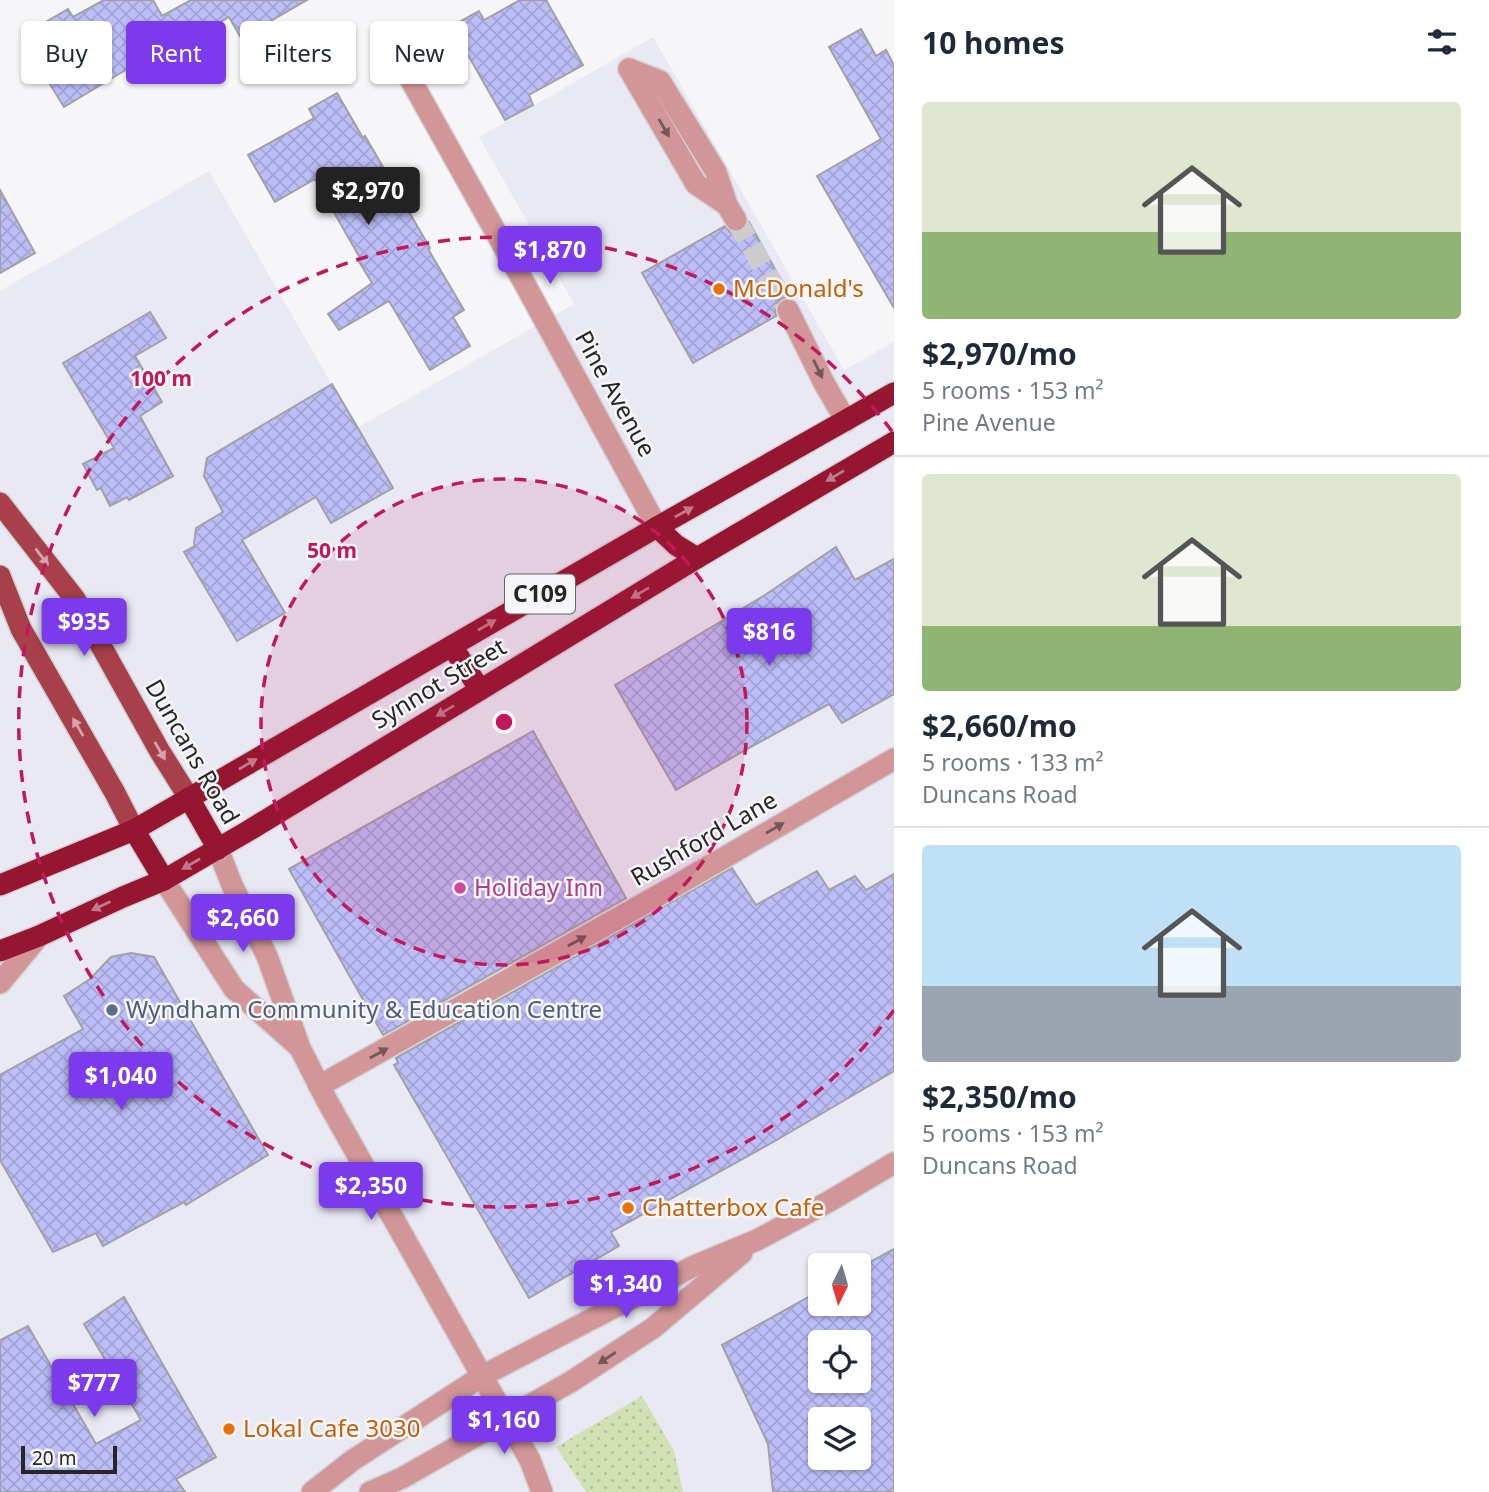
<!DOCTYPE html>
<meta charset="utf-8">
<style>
:root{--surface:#fff;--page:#f2f2f3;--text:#1f2937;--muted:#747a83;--line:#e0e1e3;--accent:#7c3aed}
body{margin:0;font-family:"Noto Sans",sans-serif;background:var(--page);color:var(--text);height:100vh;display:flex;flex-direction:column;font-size:26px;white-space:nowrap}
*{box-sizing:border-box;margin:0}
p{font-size:23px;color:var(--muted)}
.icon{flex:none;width:38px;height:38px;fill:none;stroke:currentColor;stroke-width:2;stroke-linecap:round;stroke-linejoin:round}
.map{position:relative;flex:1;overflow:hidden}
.sheet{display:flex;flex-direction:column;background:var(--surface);width:595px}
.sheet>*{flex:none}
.top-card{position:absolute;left:21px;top:21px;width:665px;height:63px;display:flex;gap:14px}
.needle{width:46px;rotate:185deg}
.controls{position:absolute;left:808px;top:1253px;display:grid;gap:14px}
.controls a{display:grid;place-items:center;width:63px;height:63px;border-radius:7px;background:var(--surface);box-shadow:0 2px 5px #0004;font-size:35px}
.scale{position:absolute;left:21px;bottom:18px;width:96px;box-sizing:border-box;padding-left:7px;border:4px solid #262626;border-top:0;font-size:19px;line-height:24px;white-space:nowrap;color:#262626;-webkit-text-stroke:5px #f6f6f9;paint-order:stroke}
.price{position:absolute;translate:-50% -60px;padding:0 16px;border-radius:7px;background:var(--accent);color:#fff;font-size:23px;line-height:46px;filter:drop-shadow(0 2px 4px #0008)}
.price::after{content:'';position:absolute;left:50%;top:42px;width:21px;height:16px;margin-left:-10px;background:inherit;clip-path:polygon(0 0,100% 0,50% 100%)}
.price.on{background:#222;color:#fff}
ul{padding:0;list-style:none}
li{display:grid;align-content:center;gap:14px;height:371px;padding:0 28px}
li+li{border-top:2px solid var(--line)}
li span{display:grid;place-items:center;height:217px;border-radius:7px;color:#555}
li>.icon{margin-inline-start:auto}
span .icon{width:126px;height:126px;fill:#fffc;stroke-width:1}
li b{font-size:30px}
h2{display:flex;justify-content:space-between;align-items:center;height:84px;padding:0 28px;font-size:30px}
.pill{padding:0 24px;border-radius:7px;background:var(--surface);box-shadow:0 2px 5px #0004;font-size:24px;line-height:63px}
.pill.on{background:var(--accent);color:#fff}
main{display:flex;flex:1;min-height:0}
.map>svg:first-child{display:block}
</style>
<main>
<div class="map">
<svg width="894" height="1492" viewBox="0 0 894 1492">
<defs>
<pattern id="green-dots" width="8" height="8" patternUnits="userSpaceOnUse" patternTransform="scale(1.75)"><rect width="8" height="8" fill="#d2e1b4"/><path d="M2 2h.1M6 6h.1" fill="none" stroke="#b4c19b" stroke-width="1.8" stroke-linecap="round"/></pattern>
<pattern id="building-cross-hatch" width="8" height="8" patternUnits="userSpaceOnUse" patternTransform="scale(1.75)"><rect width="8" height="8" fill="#bdbef8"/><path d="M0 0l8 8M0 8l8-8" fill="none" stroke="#a2a3d4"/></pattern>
</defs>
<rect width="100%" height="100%" fill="#f6f6f9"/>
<path fill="#e8e9f3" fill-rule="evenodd" d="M653,37L844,370L894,342V1492H0V291L209,171L357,428L574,304L479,137ZM821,1265H859V1304H821ZM821,1342H859V1381H821ZM821,1419H859V1458H821Z"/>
<polygon fill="url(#green-dots)" points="642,1396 674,1451 683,1492 586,1492 556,1447"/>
<g fill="url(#building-cross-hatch)" stroke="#a1a1a4" stroke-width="2" fill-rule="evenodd">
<polygon points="104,0 153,0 162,16 191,0 307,0 241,38 229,17 135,69 134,65 64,107 24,42 40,32 37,27 68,9 73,17"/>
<polygon points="520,0 546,0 583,65 529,95 533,105 505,120 468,55 466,55 450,27 479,11 484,20"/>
<polygon points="861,29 876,56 886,50 894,65 894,308 817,176 881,139 829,47"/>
<polygon points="337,93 363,138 365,136 430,248 428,249 464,310 453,317 470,346 430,370 389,301 339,330 328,314 372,283 358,260 360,258 315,179 275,202 248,155 314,118 309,109"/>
<polygon points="0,190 35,253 0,273"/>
<polygon points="749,222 791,298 783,298 778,302 775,308 776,316 693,363 642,273 725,226 730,232 737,233 743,231"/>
<polygon points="150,312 166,338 135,356 162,402 140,416 173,476 129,500 127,497 110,506 101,488 97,490 83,464 114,448 63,363"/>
<polygon points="332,384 393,488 331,523 316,497 242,540 285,613 237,641 184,552 195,546 194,544 196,528 223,512 204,476 207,458"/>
<polygon points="836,547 855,580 894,559 894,694 842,723 829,704 747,749 676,790 615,685 765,595"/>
<polygon points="533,731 626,898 383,1035 289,869"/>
<polygon points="732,868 756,905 817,871 829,890 855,876 866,890 894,874 894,1071 775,1141 611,1232 619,1246 529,1298 394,1065 398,1063 396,1058"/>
<polygon points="131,953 154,957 268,1155 186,1205 184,1202 103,1246 96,1233 53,1252 0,1160 0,1075 83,1029 64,996 90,979 111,957"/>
<path d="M894,1249V1492H773L768,1444L722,1345L821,1290V1304H859V1268ZM821,1342H859V1381H821ZM821,1419H859V1458H821Z"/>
<polygon points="124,1297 216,1457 176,1479 185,1492 0,1492 0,1340 28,1326 96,1444 141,1420 84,1324"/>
</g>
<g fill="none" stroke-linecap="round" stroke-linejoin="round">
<polyline stroke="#cccccf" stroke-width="21" stroke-dasharray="21 10" stroke-linecap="butt" points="736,220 788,310"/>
<g stroke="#d1d1d3" stroke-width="24">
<g id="minor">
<polyline points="403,66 527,288 657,527"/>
<polyline points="629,69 696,184 727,205 736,220"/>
<polyline points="629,69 660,81 716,172 727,205"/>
<polyline points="788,310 824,383 846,421"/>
<polyline points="218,849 232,885 267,956 300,1048 326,1099 482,1376 530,1460 542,1492"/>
<polyline points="164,880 234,989 298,1046"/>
<polyline points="0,983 39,936"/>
<polyline points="319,1086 677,885 894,759"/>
<polyline points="312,1492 353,1460 482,1376 694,1266 757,1240 828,1202 894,1163"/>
<polyline points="370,1492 402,1478 572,1381 653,1328 742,1253"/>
</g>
</g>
<g stroke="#d1d1d3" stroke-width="24">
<g id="major">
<polyline points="0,503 75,599 159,750 189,798"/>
<polyline points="0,576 21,629 115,793 134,830"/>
</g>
</g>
<g stroke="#d1d1d3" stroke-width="24">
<g id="highway">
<polyline points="657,527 676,545 697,558"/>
<polyline points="452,646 480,690"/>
<polyline points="189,798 218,849"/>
<polyline points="134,830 164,880"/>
<polyline points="0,885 134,830 657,527 894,393"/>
<polyline points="0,951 39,936 123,897 164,880 248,831 697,558 894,442"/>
</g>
</g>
<use href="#minor" stroke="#d29698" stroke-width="21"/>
<use href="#major" stroke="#a8404c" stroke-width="21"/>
<use href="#highway" stroke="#961530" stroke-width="21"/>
</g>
<defs><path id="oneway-solid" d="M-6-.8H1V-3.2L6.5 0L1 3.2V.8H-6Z" transform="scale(1.75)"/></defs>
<g fill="#735859">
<use href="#oneway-solid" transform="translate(664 128) rotate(60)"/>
<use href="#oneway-solid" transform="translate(818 369) rotate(64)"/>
<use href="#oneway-solid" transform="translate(775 828) rotate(-30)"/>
<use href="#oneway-solid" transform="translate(577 941) rotate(-29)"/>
<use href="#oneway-solid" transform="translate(379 1053) rotate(-29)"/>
<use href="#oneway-solid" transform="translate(607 1358) rotate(147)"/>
</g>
<g fill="#c17a8a">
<use href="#oneway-solid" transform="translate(835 476) rotate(149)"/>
<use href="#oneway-solid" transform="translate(684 512) rotate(-29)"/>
<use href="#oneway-solid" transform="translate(640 593) rotate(149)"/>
<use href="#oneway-solid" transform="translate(487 625) rotate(-30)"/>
<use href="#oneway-solid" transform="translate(445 711) rotate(149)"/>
<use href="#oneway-solid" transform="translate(248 764) rotate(-30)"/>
<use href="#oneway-solid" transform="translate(191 864) rotate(150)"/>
<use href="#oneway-solid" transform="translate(101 906) rotate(155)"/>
</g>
<g fill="#d3a4ab">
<use href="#oneway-solid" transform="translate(42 557) rotate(52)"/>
<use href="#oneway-solid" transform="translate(78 727) rotate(-120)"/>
<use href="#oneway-solid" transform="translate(160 751) rotate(60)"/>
</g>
<circle cx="504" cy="722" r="243" fill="#c2185b" fill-opacity=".12"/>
<g fill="none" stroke="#c2185b" stroke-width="3.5" stroke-dasharray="12 9">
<circle cx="504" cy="722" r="243"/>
<path d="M894 1010A485 485 0 1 1 894 434"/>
</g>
<g fill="#e8710a" stroke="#f6f6f9" stroke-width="2.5">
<circle cx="719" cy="289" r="7"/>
<circle cx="628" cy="1208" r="7"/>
<circle cx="229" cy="1429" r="7"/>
</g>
<circle fill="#d1479c" stroke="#f6f6f9" stroke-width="2.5" cx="460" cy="888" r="7"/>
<circle fill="#5c6f8a" stroke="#f6f6f9" stroke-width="2.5" cx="112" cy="1010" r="7"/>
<g text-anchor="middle" stroke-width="5" stroke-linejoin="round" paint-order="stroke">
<rect fill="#f6f6f9" stroke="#646465" stroke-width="2" x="505" y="574.5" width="70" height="39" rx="5"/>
<g font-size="23" font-weight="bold" fill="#262626">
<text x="540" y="602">C109</text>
</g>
<g font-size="24" fill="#c56008" stroke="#f6f6f9" text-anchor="start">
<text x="733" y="297">McDonald's</text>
<text x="642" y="1216">Chatterbox Cafe</text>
<text x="243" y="1437">Lokal Cafe 3030</text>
</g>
<g font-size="24" fill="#262626" stroke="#f6f6f9">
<text transform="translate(615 394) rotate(61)" y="8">Pine Avenue</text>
<text transform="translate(439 684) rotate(-31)" y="8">Synnot Street</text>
<text transform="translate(192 752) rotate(60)" y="8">Duncans Road</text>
<text transform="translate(704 839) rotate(-30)" y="8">Rushford Lane</text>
</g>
<g font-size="24" fill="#b23c85" stroke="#f6f6f9" text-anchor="start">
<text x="474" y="896">Holiday Inn</text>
</g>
<g font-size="24" fill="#4e5e75" stroke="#f6f6f9" text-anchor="start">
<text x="126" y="1018">Wyndham Community &amp; Education Centre</text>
</g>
</g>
<circle cx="504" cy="722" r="10" fill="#c2185b" stroke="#f6f6f9" stroke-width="3.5"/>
<g font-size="21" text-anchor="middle" font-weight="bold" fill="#c2185b" stroke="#f6f6f9" stroke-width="5" stroke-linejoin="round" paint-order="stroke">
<text x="161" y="386">100 m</text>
<text x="332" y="558">50 m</text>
</g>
</svg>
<div class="controls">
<a><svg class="needle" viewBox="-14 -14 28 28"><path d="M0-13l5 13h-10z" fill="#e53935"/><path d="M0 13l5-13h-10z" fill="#747a83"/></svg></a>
<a><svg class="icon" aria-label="locate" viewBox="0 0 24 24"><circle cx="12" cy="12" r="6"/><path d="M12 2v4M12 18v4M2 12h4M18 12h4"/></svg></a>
<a><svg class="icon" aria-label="layers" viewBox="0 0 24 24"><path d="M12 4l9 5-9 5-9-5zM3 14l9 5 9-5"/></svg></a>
</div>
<div class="scale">20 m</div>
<b class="price on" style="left:368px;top:227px">$2,970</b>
<b class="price" style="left:550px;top:286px">$1,870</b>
<b class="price" style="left:84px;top:658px">$935</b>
<b class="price" style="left:769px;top:668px">$816</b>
<b class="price" style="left:243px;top:954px">$2,660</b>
<b class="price" style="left:121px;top:1112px">$1,040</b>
<b class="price" style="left:371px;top:1222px">$2,350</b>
<b class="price" style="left:626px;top:1320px">$1,340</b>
<b class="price" style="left:94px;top:1419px">$777</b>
<b class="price" style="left:504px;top:1456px">$1,160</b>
<div class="top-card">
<a class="pill">Buy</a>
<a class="pill on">Rent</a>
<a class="pill">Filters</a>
<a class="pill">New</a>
</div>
</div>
<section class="sheet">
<h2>10 homes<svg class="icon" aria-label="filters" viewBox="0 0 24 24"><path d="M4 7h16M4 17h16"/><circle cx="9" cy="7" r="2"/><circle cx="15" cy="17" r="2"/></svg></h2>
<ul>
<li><span style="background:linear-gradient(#dfe7d0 60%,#8fb573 0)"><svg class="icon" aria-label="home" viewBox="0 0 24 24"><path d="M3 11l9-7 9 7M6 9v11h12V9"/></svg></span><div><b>$2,970/mo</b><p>5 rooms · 153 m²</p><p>Pine Avenue</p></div></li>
<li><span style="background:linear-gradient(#dfe7d0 70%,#8fb573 0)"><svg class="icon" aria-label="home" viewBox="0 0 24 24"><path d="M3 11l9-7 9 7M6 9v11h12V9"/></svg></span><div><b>$2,660/mo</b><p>5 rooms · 133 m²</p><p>Duncans Road</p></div></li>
<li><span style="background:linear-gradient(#bfe0f5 65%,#9aa5b1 0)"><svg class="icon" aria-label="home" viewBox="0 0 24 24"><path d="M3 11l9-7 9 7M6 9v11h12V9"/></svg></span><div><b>$2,350/mo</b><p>5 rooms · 153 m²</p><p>Duncans Road</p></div></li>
</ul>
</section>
</main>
